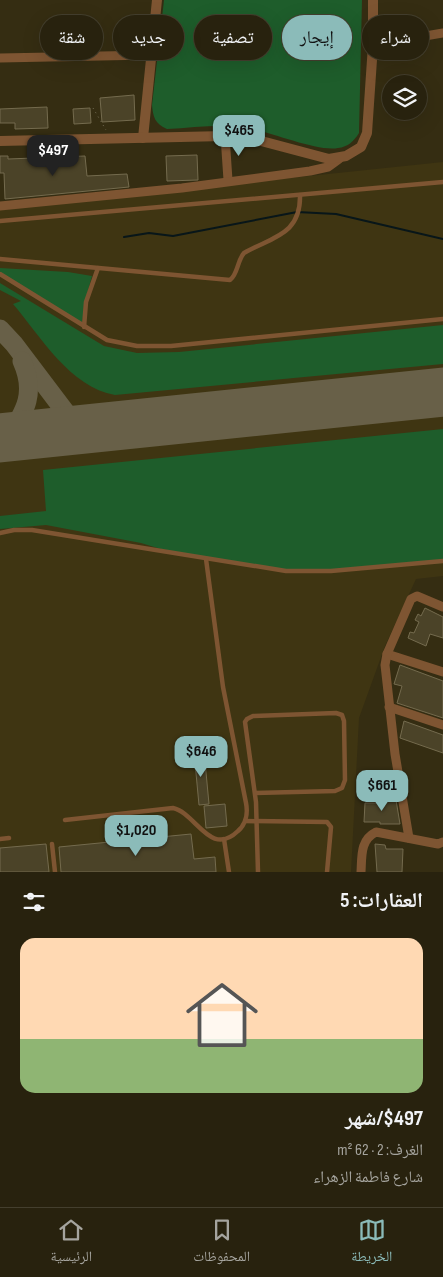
<!DOCTYPE html>
<html lang="ar">
<meta charset="utf-8">
<style>
:root{--surface:#28220e;--page:#302a17;--text:#f1f3f6;--muted:#a5a49e;--line:#443f2e;--accent:#8bbbb9}
body{margin:0;font-family:"Sofia Sans Condensed","Noto Naskh Arabic",sans-serif;background:var(--page);color:var(--text);direction:rtl;height:100vh;display:flex;flex-direction:column;font-size:19px;white-space:nowrap}
*{box-sizing:border-box;margin:0}
p{font-size:16px;color:var(--muted)}
.icon{flex:none;width:28px;height:28px;fill:none;stroke:currentColor;stroke-width:2;stroke-linecap:round;stroke-linejoin:round}
.map{position:relative;height:872px;overflow:hidden;direction:ltr}
.side{display:flex;flex-direction:column;background:var(--surface);flex:1}
.side>*{flex:none}
.guide{position:absolute;left:15px;top:15px;width:414px;height:45px;direction:rtl;display:flex;gap:10px}
.buttons{position:absolute;left:382px;top:75px;display:grid;gap:10px}
.buttons a{display:grid;place-items:center;width:45px;height:45px;border-radius:50%;background:var(--surface);box-shadow:0 5px 20px #0002,0 0 0 1px var(--line);font-size:25px}
.price{position:absolute;translate:-50% -42px;padding:0 11px;border-radius:10px;background:var(--accent);color:#111;font-size:16px;line-height:32px;filter:drop-shadow(0 1px 2px #0008)}
.price::after{content:'';position:absolute;left:50%;top:30px;width:15px;height:11px;margin-left:-8px;background:inherit;clip-path:polygon(0 0,100% 0,50% 100%)}
.price.on{background:#222;color:#fff}
ul{padding:0;list-style:none}
li{display:grid;align-content:center;gap:10px;height:265px;padding:0 20px}
li+li{border-top:1px solid var(--line)}
li span{display:grid;place-items:center;height:155px;border-radius:15px;color:#555}
li>.icon{margin-inline-start:auto}
span .icon{width:90px;height:90px;fill:#fffc;stroke-width:1}
li b{font-size:21px}
h2{display:flex;justify-content:space-between;align-items:center;height:60px;padding:0 20px;font-size:21px}
.tag{padding:0 18px;border-radius:22px;background:var(--surface);box-shadow:0 5px 20px #0002,0 0 0 1px var(--line);font-size:18px;line-height:45px}
.tag.on{background:var(--accent);color:#111}
.tabs{display:flex;justify-content:space-around;align-items:center;height:70px;border-top:1px solid var(--line);background:var(--surface);font-size:14px;color:var(--muted)}
.tabs a{display:grid;justify-items:center;gap:2px}
.tabs .on{color:var(--accent)}
.map>svg:first-child{display:block}
</style>
<div class="map">
<svg width="443" height="872" viewBox="0 0 443 872">
<rect width="100%" height="100%" fill="#352d12"/>
<polygon fill="#3f3512" points="443,162 443,576 416,579 385,646 359,718 351,872 0,872 0,208"/>
<g fill="#1e5d2b">
<path d="M164,0H362L359,133C354,141 348,147 338,148C318,152 271,132 248,128C222,123 194,128 167,129C155,124 153,117 152,105Z"/>
<polygon points="0,268 68,272 92,276 84,305 82,326 0,276"/>
<path d="M0,283L104,346L137,353L179,352L443,325V364L115,395C70,387 41,337 13,304L21,301L0,290Z"/>
<polygon points="443,429 443,563 297,573 161,549 141,543 46,525 0,529 0,516 46,511 43,470"/>
</g>
<g fill="none" stroke-linecap="round" stroke-linejoin="round">
<polyline stroke="#081619" stroke-width="2" points="124,237 149,233 173,236 297,212 336,214 443,239"/>
<g stroke="#686048" stroke-width="19">
<polyline points="0,329 14,344 79,430"/>
<path d="M8,437C26,411 36,392 22,361"/>
</g>
<polyline stroke="#686048" stroke-width="49" points="0,438 443,392"/>
</g>
<g fill="#4b4328" stroke="#746b4e">
<polygon points="134,95 135,120 102,122 100,98"/>
<polygon points="47,107 48,128 15,129 15,123 0,123 0,109"/>
<polygon points="90,108 91,123 74,124 73,109"/>
<polygon points="197,155 198,180 167,181 166,156"/>
<polygon points="0,156 8,156 8,159 85,156 87,176 127,174 129,187 5,199 4,173 0,173"/>
<polygon points="425,608 443,617 443,638 430,634 426,646 408,638 410,632 414,633 419,622 415,620 418,614 421,616"/>
<polygon points="400,665 443,681 443,718 397,703 402,686 394,684"/>
<polygon points="404,721 443,735 443,753 400,738"/>
<polygon points="204,751 209,804 199,805 194,752"/>
<polygon points="378,799 396,800 400,824 380,824 380,822 364,822 365,803 379,803"/>
<polygon points="225,804 227,826 206,828 204,806"/>
<polygon points="191,834 194,859 215,857 216,872 61,872 59,847"/>
<polygon points="46,844 49,872 0,872 0,848"/>
<polygon points="375,844 385,845 386,849 403,849 402,872 377,872"/>
</g>
<g fill="none" stroke-linecap="round" stroke-linejoin="round">
<polyline stroke="#78715a" stroke-width="1" stroke-dasharray="1 4" stroke-linecap="butt" points="93,108 106,130"/>
<g stroke="#7e5532" stroke-width="4.5">
<polyline points="0,221 443,182"/>
<path d="M0,259L230,280C238,274 237,261 244,253C272,237 301,235 300,195"/>
<polyline points="0,274 107,340 137,346 171,346 443,319"/>
<polyline points="84,327 86,302 98,268"/>
<polyline points="0,533 14,530 32,530 286,571 331,571 443,561"/>
<polyline points="255,793 335,791 342,788 345,780 344,721 342,715 336,713 253,716 247,719 245,722 256,802 258,872"/>
<path d="M65,820L173,808C196,813 210,858 238,831C246,824 248,813 246,803L223,687L206,559"/>
<polyline points="245,821 327,822 331,827 327,872"/>
<polyline points="0,839 9,838"/>
<polyline points="224,839 229,872"/>
<polyline points="52,844 55,872"/>
</g>
<g stroke="#7e5532" stroke-width="9">
<polyline points="373,45 443,33"/>
<polyline points="0,58 151,55"/>
<polyline points="225,136 228,180"/>
<polyline points="0,206 182,188 310,171 328,167 339,159"/>
<polyline points="387,654 443,672"/>
<polyline points="389,707 443,725"/>
<polyline points="409,838 395,754 385,665 387,654 411,599 417,596 443,607"/>
<path d="M361,872C362,856 360,840 376,832L438,844L443,842"/>
</g>
<g stroke="#7e5532" stroke-width="10">
<polyline points="143,138 157,0"/>
<polyline points="0,141 225,136 254,139 329,159 346,156 361,147 367,133 373,45 373,0"/>
</g>
</g>
</svg>
<div class="buttons">
<a><svg class="icon" aria-label="layers" viewBox="0 0 24 24"><path d="M12 4l9 5-9 5-9-5zM3 14l9 5 9-5"/></svg></a>
</div>
<b class="price" style="left:239px;top:157px">$465</b>
<b class="price on" style="left:53px;top:177px">$497</b>
<b class="price" style="left:201px;top:778px">$646</b>
<b class="price" style="left:382px;top:812px">$661</b>
<b class="price" style="left:136px;top:857px">$1,020</b>
<div class="guide">
<a class="tag">شراء</a>
<a class="tag on">إيجار</a>
<a class="tag">تصفية</a>
<a class="tag">جديد</a>
<a class="tag">شقة</a>
</div>
</div>
<section class="side">
<h2>العقارات: 5<svg class="icon" aria-label="filters" viewBox="0 0 24 24"><path d="M4 7h16M4 17h16"/><circle cx="9" cy="7" r="2"/><circle cx="15" cy="17" r="2"/></svg></h2>
<ul>
<li><span style="background:linear-gradient(#ffd9b3 65%,#8fb573 0)"><svg class="icon" aria-label="home" viewBox="0 0 24 24"><path d="M3 11l9-7 9 7M6 9v11h12V9"/></svg></span><div><b>$497/شهر</b><p>الغرف: 2 · 62 m²</p><p>شارع فاطمة الزهراء</p></div></li>
</ul>
</section>
<nav class="tabs">
<a class="on"><svg class="icon" aria-label="map" viewBox="0 0 24 24"><path d="M3 6l6-2 6 2 6-2v14l-6 2-6-2-6 2zM9 4v14M15 6v14"/></svg>الخريطة</a>
<a><svg class="icon" aria-label="saved" viewBox="0 0 24 24"><path d="M7 4h10v16l-5-4-5 4z"/></svg>المحفوظات</a>
<a><svg class="icon" aria-label="home" viewBox="0 0 24 24"><path d="M3 11l9-7 9 7M6 9v11h12V9"/></svg>الرئيسية</a>
</nav>
